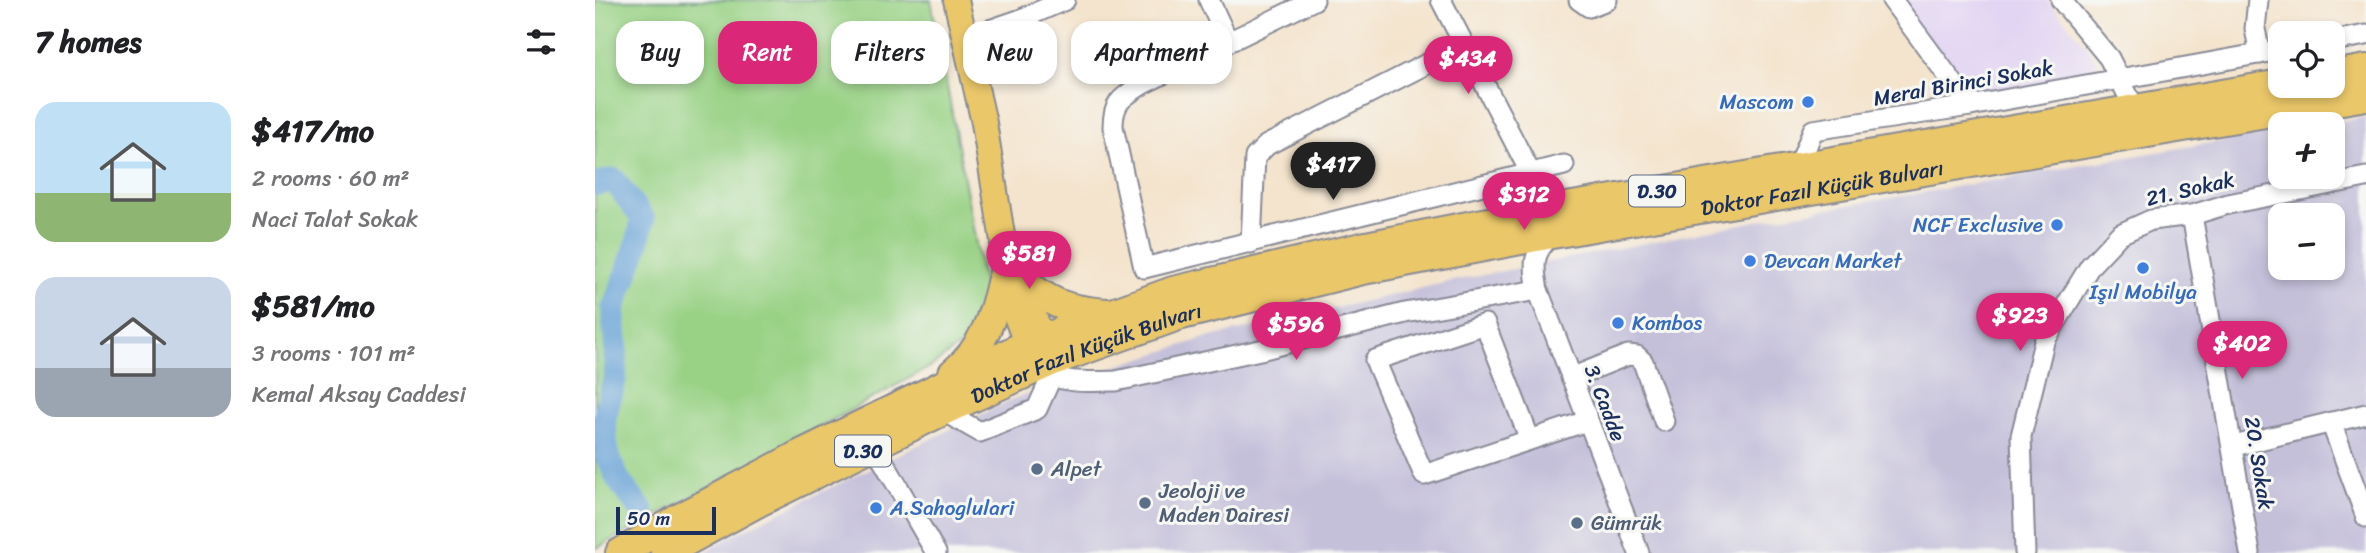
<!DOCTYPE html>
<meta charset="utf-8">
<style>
:root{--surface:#fff;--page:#f2f2f2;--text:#202124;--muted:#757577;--accent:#db2777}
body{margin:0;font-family:Sriracha,sans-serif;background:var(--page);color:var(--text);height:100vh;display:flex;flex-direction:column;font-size:26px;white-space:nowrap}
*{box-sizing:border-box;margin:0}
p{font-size:23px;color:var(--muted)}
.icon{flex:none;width:38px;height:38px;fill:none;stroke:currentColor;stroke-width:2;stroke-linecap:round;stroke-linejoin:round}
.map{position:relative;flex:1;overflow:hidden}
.details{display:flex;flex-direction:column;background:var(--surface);width:595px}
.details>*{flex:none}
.guide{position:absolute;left:21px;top:21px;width:665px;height:63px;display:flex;gap:14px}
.controls{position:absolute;left:1673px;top:21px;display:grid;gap:14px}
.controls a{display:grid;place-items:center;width:77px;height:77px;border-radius:14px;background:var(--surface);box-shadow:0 4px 10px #0003;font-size:35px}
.scale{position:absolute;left:21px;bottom:18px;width:100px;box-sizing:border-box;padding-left:7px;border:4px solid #1b2f5e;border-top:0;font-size:19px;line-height:24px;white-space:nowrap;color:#1b2f5e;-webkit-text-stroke:5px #f6f6f2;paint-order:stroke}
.price{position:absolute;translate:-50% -60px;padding:0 16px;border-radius:24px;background:var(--accent);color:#fff;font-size:23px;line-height:46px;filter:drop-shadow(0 2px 4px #0008)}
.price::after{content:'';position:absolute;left:50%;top:42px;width:21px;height:16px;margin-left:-10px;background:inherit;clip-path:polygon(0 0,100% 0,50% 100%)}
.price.selected{background:#222;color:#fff}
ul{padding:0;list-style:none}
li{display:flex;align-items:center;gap:21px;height:175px;padding:0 35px}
li span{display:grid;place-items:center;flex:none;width:196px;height:140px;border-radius:21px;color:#555}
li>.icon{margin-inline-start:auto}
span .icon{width:84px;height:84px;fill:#fffc;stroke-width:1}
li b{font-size:30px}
h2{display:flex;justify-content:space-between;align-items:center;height:84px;padding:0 35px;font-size:30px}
.chip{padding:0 24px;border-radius:21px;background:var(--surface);box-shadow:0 4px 10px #0003;font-size:24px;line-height:63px}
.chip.selected{background:var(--accent);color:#fff}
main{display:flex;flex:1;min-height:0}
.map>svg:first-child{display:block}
</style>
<main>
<section class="details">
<h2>7 homes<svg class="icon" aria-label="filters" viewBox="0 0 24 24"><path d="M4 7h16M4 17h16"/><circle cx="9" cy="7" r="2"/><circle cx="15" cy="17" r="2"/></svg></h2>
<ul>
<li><span style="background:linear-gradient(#bfe0f5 65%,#8fb573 0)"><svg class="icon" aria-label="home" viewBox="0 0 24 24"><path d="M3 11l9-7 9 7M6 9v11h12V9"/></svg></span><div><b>$417/mo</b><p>2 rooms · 60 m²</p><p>Naci Talat Sokak</p></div></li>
<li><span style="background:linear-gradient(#c9d6e8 65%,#9aa5b1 0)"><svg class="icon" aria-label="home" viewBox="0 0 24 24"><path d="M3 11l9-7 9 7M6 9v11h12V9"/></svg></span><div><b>$581/mo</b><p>3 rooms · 101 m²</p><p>Kemal Aksay Caddesi</p></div></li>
</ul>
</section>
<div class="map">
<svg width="1771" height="553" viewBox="0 0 1771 553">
<rect width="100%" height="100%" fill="#f6f6f2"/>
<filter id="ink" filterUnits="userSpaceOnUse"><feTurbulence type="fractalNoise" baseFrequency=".0143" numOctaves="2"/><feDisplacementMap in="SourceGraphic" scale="14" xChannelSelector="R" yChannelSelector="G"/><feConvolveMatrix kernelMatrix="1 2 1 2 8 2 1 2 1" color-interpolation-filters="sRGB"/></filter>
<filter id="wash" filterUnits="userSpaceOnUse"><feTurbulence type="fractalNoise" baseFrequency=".00686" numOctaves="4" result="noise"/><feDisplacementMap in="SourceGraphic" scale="28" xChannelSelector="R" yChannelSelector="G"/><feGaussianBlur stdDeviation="1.57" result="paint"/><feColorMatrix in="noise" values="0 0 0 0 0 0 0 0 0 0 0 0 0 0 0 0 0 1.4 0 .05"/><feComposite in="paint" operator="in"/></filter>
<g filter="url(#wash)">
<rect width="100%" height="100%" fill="#f4e4cd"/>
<polygon fill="#e2d4f3" points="1303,0 1452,0 1494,49 1503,65 1498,73 1376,98"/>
<path fill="#c5c0da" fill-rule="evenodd" d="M1771,117V553H108L142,533L420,398L607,339L853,282L1161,221L1685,131V177H1738V124H1726ZM1685,215H1738V268H1685Z"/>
<polygon fill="#99d285" stroke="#5a8072" stroke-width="2" points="0,0 336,0 390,292 375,338 337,366 0,549"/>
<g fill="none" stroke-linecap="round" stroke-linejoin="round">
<polyline stroke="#68a2d7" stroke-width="4.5" points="47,511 56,525"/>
<polyline stroke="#68a2d7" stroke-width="24" points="0,184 19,180 48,219 41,248 18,310 21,346 20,378 9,419 12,456 24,481 47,511"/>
</g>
</g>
<g filter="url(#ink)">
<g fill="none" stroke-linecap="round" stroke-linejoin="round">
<g stroke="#888a96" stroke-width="23">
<g id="minor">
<polyline points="614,0 633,41"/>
<path d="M719,0L548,84C528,97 518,101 518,127L549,268L969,165"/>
<polyline points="846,0 936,174"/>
<polyline points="984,0 994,7 1012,0"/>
<polyline points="1297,0 1375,106"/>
<polyline points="1466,0 1514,58 1540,109"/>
<polyline points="1663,0 1660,29 1665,54"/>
<polyline points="371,38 424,20 470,0"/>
<polyline points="1738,41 1771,35"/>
<polyline points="1204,166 1218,130 1375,106 1685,50"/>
<polyline points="1597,215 1655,553"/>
<path d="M957,234C937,253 938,265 943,290L1044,553"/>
<polyline points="656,243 660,157 672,145 869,45"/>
<path d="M441,368C463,384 495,382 521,381L665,350L810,313L943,290"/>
<polyline points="976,378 1033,355 1042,356 1048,362 1069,421"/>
<polyline points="348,411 385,432 442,409 456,378"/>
<polyline points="1736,422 1771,517"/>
<polyline points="935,440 890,324 780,360 829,475 992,421"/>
<polyline points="279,445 341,553"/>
<polyline points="1639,446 1771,414"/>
<polyline points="1430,553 1426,436 1449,342 1495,266 1525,234 1556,220 1597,215 1633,204 1771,177"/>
</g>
</g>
<g stroke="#888a96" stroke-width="28">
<g id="major">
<polyline points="361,0 389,123 408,241 407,279 438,361"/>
<polyline points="420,271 456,357"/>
</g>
</g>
<g stroke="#888a96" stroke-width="32">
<g id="highway">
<polyline points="1738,75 1771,69"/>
<path d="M421,274C452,303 470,310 512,313"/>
<path d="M358,373C388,349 399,315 407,279"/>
<polyline points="25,553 81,520 204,455 430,345 578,291 771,246 960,209 1685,84"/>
<path id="s1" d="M70,553L164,502L348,411L458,361L583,316L768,270L957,234L1771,96"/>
</g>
</g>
<use href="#minor" stroke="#fff" stroke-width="19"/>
<use href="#major" stroke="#eac769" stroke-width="24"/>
<use href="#highway" stroke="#eac769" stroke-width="28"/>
</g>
</g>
<g fill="#3f7fe0" stroke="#f6f6f2" stroke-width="2.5">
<circle cx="1213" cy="102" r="7"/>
<circle cx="1462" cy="225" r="7"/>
<circle cx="1155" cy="261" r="7"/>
<circle cx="1548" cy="268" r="7"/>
<circle cx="1023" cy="323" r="7"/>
<circle cx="281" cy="508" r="7"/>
</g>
<g fill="#5c6f8a" stroke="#f6f6f2" stroke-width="2.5">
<circle cx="442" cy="469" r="7"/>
<circle cx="550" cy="503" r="7"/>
<circle cx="982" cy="523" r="7"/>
</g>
<g text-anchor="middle" stroke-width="6" stroke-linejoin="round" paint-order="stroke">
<g fill="#f6f6f2" stroke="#5d6b8a" stroke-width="2">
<rect x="1034" y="175.5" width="56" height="31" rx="5"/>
<rect x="240" y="435.5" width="56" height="31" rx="5"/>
</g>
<g font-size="19" font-weight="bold" fill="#1b2f5e">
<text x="1062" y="198">D.30</text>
<text x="268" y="458">D.30</text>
</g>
<g font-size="21" fill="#1b2f5e" stroke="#f6f6f2">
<text transform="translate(1368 83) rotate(-10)" y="7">Meral Birinci Sokak</text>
<text dy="7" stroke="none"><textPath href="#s1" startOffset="1223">Doktor Fazıl Küçük Bulvarı</textPath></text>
<text transform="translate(1595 189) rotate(-13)" y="7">21. Sokak</text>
<text dy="7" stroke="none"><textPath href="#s1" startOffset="467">Doktor Fazıl Küçük Bulvarı</textPath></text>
<text transform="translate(1010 403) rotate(69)" y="7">3. Cadde</text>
<text transform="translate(1664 463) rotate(81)" y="7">20. Sokak</text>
</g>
<g font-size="21" fill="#366cbe" stroke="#f6f6f2" text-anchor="start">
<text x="1199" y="109" text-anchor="end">Mascom</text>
<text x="1448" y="232" text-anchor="end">NCF Exclusive</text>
<text x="1169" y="268">Devcan Market</text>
<text x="1548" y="299" text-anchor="middle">Işıl Mobilya</text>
<text x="1037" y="330">Kombos</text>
<text x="295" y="515">A.Sahoglulari</text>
</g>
<g font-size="21" fill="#4e5e75" stroke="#f6f6f2" text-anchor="start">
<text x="456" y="476">Alpet</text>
<text x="564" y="498">Jeoloji ve<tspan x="564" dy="24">Maden Dairesi</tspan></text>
<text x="996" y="530">Gümrük</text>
</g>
</g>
</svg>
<div class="controls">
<a><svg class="icon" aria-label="locate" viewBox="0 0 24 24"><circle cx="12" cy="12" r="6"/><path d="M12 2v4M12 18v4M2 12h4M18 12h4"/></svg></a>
<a>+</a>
<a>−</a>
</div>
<div class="scale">50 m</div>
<b class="price" style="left:873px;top:96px">$434</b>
<b class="price selected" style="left:738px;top:202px">$417</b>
<b class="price" style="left:929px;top:232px">$312</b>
<b class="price" style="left:434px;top:291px">$581</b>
<b class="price" style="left:1425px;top:353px">$923</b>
<b class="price" style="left:701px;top:362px">$596</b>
<b class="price" style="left:1647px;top:381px">$402</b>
<div class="guide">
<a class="chip">Buy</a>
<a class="chip selected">Rent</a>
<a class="chip">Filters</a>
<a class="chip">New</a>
<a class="chip">Apartment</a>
</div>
</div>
</main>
